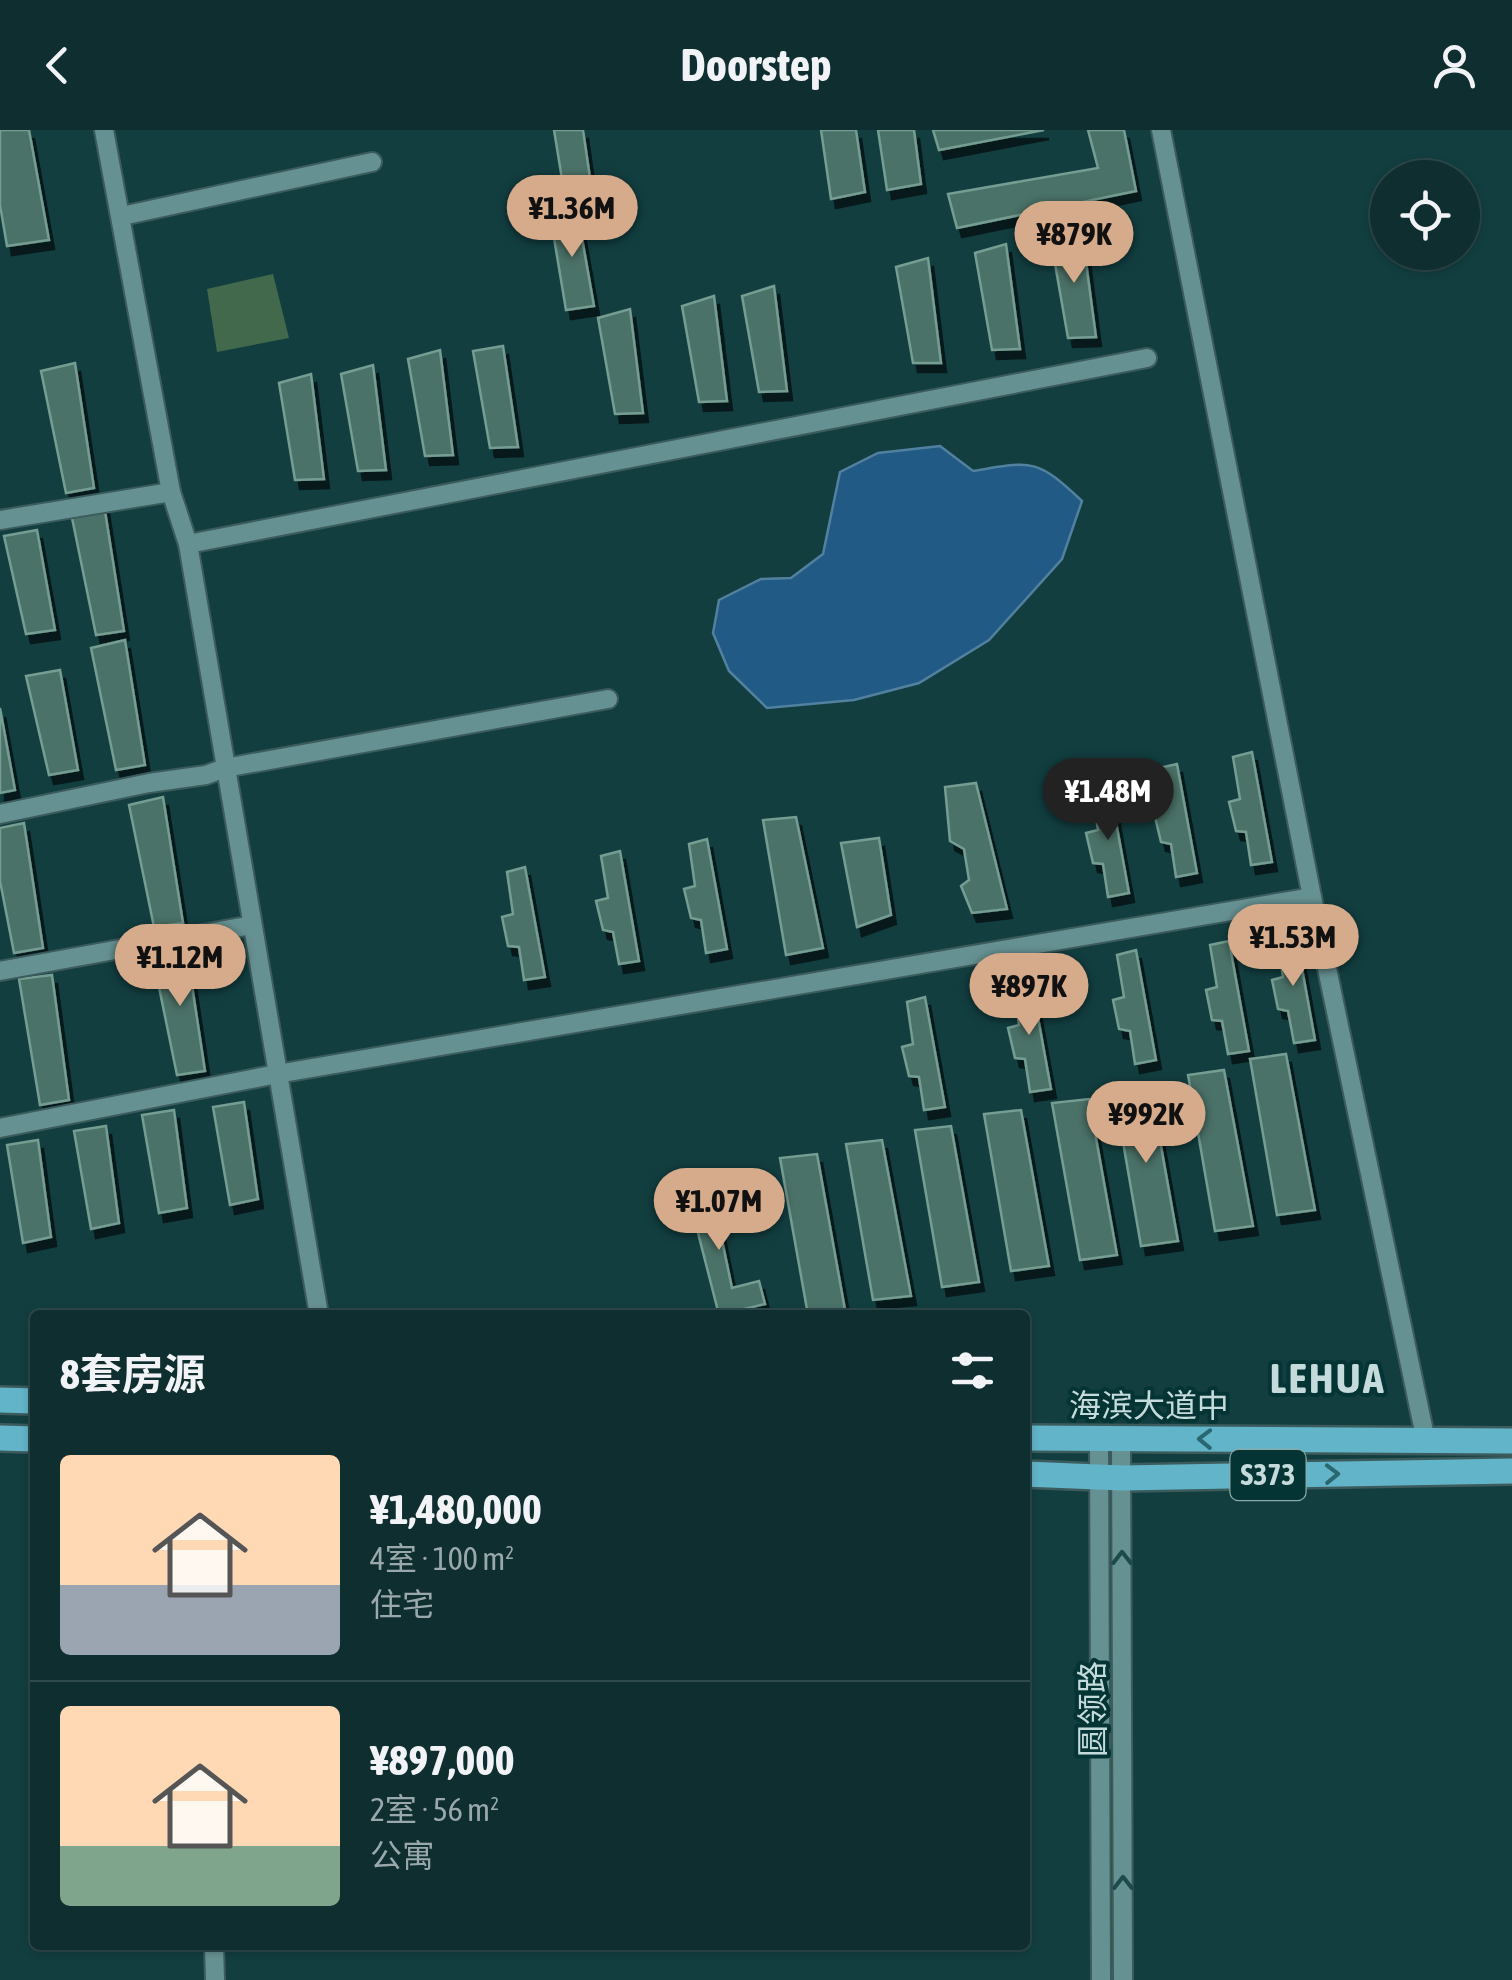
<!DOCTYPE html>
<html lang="zh">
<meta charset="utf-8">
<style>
:root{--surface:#0e2e30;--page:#1c3a3c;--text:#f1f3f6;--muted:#9ba8ab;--line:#2e4a4c;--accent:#d6ab8b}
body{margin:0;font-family:"Asap Condensed","Noto Sans SC",sans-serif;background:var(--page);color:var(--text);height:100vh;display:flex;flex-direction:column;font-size:38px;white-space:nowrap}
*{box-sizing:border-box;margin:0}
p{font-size:32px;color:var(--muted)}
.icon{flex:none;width:55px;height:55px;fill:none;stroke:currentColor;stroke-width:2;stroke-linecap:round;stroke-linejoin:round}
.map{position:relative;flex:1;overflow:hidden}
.drawer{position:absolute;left:30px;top:1180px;width:1000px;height:640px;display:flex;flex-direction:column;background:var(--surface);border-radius:10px;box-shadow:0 2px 8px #0004,0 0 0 2px var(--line)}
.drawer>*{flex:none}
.buttons{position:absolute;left:1370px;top:30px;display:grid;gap:20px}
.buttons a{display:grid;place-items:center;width:110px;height:110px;border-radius:50%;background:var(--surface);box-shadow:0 2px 8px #0004,0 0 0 2px var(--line);font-size:50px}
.price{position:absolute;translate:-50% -85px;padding:0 22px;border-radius:35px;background:var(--accent);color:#111;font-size:32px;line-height:65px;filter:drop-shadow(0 2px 5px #0008)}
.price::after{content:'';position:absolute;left:50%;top:60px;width:30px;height:22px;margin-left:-15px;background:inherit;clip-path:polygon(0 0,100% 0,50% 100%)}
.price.current{background:#222;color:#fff}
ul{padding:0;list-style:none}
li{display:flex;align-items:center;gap:30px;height:250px;padding:0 30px}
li+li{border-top:2px solid var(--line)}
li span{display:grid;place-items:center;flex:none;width:280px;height:200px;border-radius:10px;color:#555}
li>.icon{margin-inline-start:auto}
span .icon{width:120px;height:120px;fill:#fffc;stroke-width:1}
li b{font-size:42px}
h2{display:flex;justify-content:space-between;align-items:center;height:120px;padding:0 30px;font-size:42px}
header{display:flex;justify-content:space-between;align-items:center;height:130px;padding:0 30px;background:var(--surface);font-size:45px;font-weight:700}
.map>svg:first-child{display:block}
</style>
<header><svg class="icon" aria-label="back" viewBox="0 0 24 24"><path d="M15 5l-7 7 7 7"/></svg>Doorstep<svg class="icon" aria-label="person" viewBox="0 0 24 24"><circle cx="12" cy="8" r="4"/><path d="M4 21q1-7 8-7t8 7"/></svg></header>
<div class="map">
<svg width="1512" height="1850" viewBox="0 0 1512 1850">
<defs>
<filter id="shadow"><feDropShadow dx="5" dy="9" stdDeviation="0" flood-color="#0009"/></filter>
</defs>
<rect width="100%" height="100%" fill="#123e40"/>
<polygon fill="#43694c" points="273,144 289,208 217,222 207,159"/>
<path fill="#215a85" stroke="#52819f" stroke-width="2.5" d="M940,316L973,341C1033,331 1036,328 1082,371L1062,429L989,510L919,553L854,570L767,578L729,541L713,503L719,470L761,449L791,448L823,424L840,342L878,323Z"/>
<g fill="#4b7267" stroke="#759d92" stroke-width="2.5" filter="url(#shadow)">
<polygon points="0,0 29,0 49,110 7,116 0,75"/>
<polygon points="554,0 583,0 590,48 562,49"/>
<polygon points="821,0 856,0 865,62 831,69"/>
<polygon points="878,0 914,0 921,54 887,60"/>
<polygon points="933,0 1044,0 939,20"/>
<polygon points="1088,0 1124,0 1136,61 957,98 948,64 1098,38"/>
<polygon points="577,80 594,176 566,180 550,84"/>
<polygon points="1082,102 1096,207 1068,208 1051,111"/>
<polygon points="1006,114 1020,219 992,220 975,123"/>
<polygon points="928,128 941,233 913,233 896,137"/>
<polygon points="774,156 787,261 759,262 742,166"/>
<polygon points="714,166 727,271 699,272 682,176"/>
<polygon points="630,179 643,283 615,284 598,188"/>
<polygon points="503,216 518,317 490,318 473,221"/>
<polygon points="440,220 453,325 425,326 408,229"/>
<polygon points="75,233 94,358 66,363 41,241"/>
<polygon points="373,235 386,340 358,341 341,244"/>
<polygon points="311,244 324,349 295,350 279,253"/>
<polygon points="104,375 124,501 96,505 71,383"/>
<polygon points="37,400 55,500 26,504 4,406"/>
<polygon points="125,510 145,635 116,640 91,518"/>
<polygon points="60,540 78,640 49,645 26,546"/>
<polygon points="0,578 15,660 0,663"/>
<polygon points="1252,622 1272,732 1251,735 1246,702 1236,701 1229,672 1240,669 1233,627"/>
<polygon points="1177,634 1197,743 1176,747 1171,714 1161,712 1154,683 1165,680 1159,638"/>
<polygon points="976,653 1007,779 972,783 961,756 969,750 964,719 950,711 945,657"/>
<polygon points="1109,654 1129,763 1108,767 1103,734 1093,733 1086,703 1098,700 1091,658"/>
<polygon points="163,667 183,793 154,797 129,675"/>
<polygon points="796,687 823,818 786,825 763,690"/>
<polygon points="24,693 43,818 14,823 0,751 0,698"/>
<polygon points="879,708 891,785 857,797 841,713"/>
<polygon points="707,709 727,819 706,823 701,790 691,788 684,759 695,756 689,714"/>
<polygon points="620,721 639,831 619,834 613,802 603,800 596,771 608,768 601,726"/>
<polygon points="525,737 545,847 524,850 519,817 508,816 502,787 513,784 507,742"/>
<polygon points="1295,800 1315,910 1294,913 1288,881 1278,879 1272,850 1283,847 1276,805"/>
<polygon points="1229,811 1249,921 1228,924 1222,891 1212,890 1206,860 1217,857 1210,815"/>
<polygon points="186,816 205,941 177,945 152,823"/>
<polygon points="1136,820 1156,930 1135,934 1130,901 1119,899 1113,870 1124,867 1117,825"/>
<polygon points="52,845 69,970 40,975 19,849"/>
<polygon points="1031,849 1051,959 1030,962 1025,929 1015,928 1008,898 1019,895 1013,854"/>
<polygon points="925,867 945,977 924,980 919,947 909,946 902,917 913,914 907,872"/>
<polygon points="1286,924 1315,1080 1277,1085 1250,929"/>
<polygon points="1224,940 1253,1096 1215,1101 1188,945"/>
<polygon points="1150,955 1178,1111 1141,1116 1114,960"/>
<polygon points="1089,969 1117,1125 1080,1130 1052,973"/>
<polygon points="244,972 258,1069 230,1075 213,977"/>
<polygon points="174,980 187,1078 159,1083 142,985"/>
<polygon points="1021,980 1049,1136 1011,1141 984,984"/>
<polygon points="106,996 119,1093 91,1099 74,1001"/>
<polygon points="951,996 979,1152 942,1157 915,1000"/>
<polygon points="38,1010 51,1107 23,1113 7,1015"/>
<polygon points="882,1010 911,1166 873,1170 846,1014"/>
<polygon points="817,1024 845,1180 808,1185 780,1028"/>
<polygon points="709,1048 732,1158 759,1151 765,1174 719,1185 685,1052"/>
</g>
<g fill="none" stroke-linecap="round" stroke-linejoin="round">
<g stroke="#3c5b5c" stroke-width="22">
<g id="minor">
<polyline points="104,0 171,362 188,414 319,1185"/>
<polyline points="1161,0 1312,767 1426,1311"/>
<polyline points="122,86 372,32"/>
<polyline points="0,390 171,362"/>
<polyline points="188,414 1147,228"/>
<polyline points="0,684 149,653 206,645 225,638 608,569"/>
<polyline points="0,841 252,795"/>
<polyline points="0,998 277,944 1312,767"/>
<polyline points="1121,1308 1123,1850"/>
<polyline points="1099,1310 1101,1850"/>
<polyline points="214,1815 215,1850"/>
</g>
</g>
<g stroke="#3c5b5c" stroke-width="30">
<g id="major">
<polyline points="0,1270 35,1271"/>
<polyline points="0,1308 35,1309"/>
<polyline points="1025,1308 1512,1311"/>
<polyline points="1025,1344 1122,1348 1512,1341"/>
</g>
</g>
<use href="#minor" stroke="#669192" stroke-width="18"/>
<use href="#major" stroke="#62b4c9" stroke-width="25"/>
</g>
<defs><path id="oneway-chevron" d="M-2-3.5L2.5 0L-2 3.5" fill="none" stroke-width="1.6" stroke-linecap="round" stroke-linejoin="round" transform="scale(2.5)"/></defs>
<g stroke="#2a6770">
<use href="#oneway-chevron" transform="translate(1205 1309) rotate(-179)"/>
<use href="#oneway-chevron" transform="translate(1332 1344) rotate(-1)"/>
</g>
<g stroke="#1d4b4c">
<use href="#oneway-chevron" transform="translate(1122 1428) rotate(-90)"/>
<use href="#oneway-chevron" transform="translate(1123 1753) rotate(-90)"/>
</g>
<g text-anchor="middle" stroke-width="8" stroke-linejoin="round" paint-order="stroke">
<rect fill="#053435" stroke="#8ba9a9" stroke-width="2.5" x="1230.5" y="1320" width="75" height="50" rx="8"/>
<g font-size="30" font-weight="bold" fill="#c5dbdb">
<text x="1268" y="1355">S373</text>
</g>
<g font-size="32" fill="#c5dbdb" stroke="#053435">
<text x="1149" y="1287">海滨大道中</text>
<text transform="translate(1093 1579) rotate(-90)" y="11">圆领路</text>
</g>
<g font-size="42" font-weight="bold" letter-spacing="2.5" fill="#c5dbdb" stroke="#053435">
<text x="1328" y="1263">LEHUA</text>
</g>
</g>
</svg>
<div class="buttons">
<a><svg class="icon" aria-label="locate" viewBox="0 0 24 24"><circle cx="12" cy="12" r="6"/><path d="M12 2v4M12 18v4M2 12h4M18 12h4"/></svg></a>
</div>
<b class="price" style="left:572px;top:130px">¥1.36M</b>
<b class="price" style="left:1074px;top:156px">¥879K</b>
<b class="price current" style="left:1108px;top:713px">¥1.48M</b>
<b class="price" style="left:1293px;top:859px">¥1.53M</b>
<b class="price" style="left:180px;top:879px">¥1.12M</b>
<b class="price" style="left:1029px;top:908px">¥897K</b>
<b class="price" style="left:1146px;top:1036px">¥992K</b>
<b class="price" style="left:719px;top:1123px">¥1.07M</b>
<section class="drawer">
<h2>8套房源<svg class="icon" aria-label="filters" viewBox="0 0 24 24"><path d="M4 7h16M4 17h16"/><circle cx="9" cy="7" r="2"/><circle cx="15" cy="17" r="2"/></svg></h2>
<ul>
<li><span style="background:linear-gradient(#ffd9b3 65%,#9aa5b1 0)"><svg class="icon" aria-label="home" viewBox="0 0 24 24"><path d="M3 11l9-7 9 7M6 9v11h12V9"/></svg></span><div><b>¥1,480,000</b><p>4室 · 100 m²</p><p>住宅</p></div></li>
<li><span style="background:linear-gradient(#ffd9b3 70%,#7fa58c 0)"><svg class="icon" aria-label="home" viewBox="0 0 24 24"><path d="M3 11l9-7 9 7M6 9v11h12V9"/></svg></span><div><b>¥897,000</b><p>2室 · 56 m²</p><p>公寓</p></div></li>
</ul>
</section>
</div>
